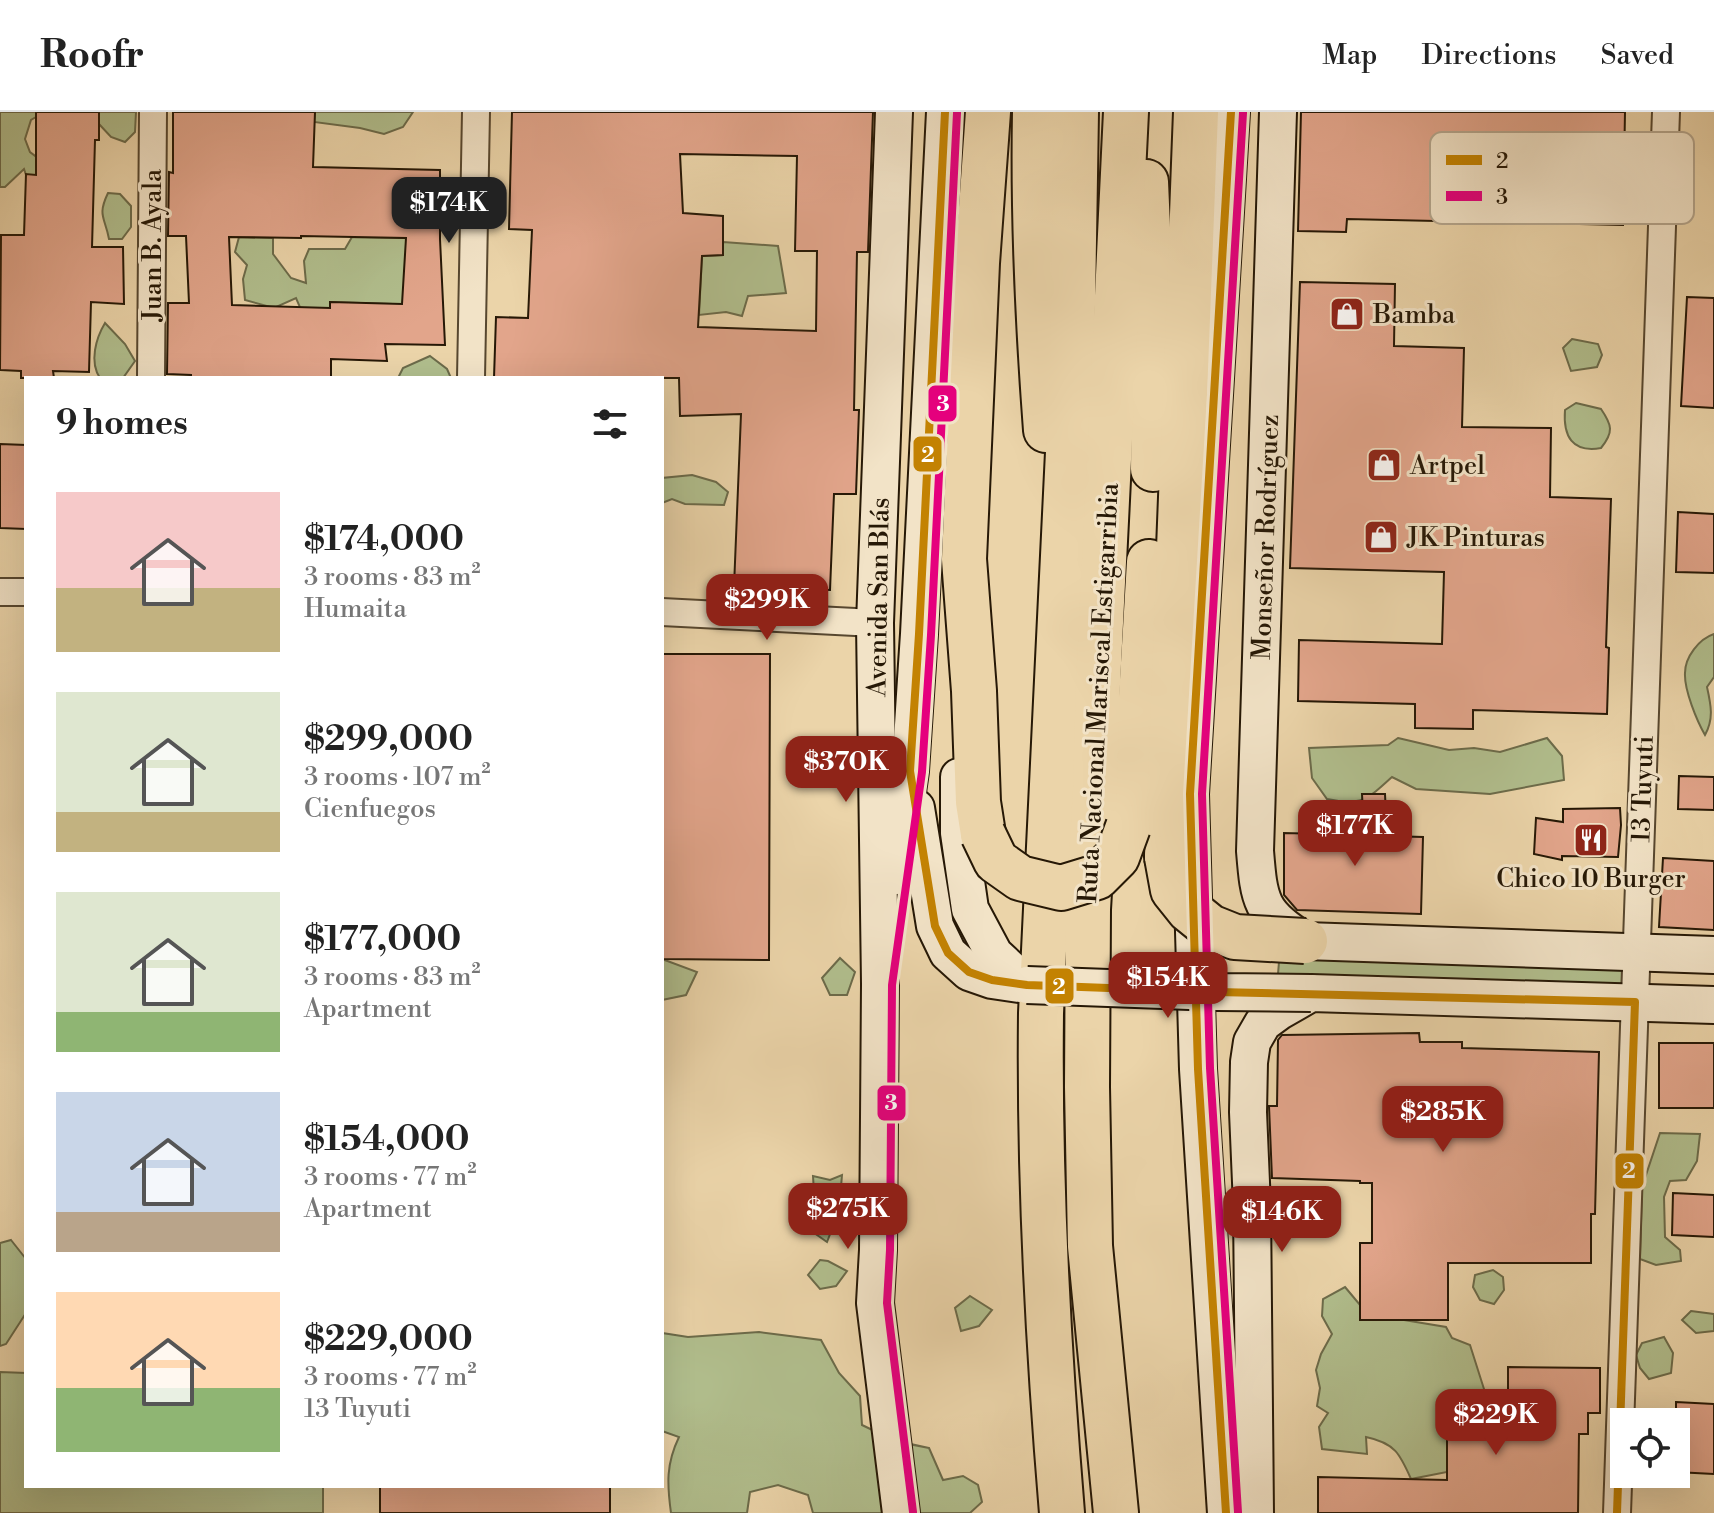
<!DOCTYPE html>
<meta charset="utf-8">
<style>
:root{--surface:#fff;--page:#f2f2f2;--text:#222;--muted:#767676;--line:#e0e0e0;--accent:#8f2418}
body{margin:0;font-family:"Libre Bodoni",serif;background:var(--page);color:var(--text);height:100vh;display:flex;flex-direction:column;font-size:30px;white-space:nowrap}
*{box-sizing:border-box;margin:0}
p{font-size:26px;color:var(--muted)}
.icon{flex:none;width:44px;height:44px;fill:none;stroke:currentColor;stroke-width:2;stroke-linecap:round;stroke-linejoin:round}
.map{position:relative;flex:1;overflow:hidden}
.details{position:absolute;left:24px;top:264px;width:640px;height:1112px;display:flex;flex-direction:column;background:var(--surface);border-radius:0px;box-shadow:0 8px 32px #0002}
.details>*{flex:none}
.fabs{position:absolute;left:1610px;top:1296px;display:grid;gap:16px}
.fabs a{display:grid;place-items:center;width:80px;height:80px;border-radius:0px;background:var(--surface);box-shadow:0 8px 32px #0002;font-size:40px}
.price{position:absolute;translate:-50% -68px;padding:0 18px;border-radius:16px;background:var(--accent);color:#fff;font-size:26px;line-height:52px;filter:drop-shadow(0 2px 4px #0008)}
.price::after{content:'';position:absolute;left:50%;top:48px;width:24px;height:18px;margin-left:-12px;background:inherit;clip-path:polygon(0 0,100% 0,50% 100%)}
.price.on{background:#222;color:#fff}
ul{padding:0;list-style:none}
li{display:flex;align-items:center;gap:24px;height:200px;padding:0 32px}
li span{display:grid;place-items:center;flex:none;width:224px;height:160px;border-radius:0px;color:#555}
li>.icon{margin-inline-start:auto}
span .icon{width:96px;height:96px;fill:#fffc;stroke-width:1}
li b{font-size:34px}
h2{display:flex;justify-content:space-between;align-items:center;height:96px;padding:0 32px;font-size:34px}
header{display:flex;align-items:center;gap:48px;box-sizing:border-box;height:112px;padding:0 40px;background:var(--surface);border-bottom:2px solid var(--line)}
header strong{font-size:38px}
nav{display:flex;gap:44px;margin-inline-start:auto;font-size:28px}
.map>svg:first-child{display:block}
</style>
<header>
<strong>Roofr</strong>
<nav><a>Map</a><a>Directions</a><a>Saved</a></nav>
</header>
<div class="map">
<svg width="1714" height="1401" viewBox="0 0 1714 1401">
<rect width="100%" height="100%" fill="#ebd4a9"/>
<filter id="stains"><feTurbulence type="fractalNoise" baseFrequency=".0025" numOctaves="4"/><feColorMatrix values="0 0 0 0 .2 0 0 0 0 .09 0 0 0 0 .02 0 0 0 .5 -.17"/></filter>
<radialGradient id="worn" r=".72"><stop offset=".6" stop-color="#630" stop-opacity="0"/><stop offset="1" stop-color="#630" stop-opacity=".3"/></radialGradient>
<g fill="#b1be8d" stroke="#6c6b4a" stroke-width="2">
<polygon points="0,0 36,0 36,5 31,8 25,27 30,40 42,49 89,65 26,63 24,57 5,75 0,75"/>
<polygon points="99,0 136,0 135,20 125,30 111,25 99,12"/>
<polygon points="315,0 413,0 403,15 384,22 360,16 314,10"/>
<path d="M108,81L120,82L131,94V115L122,127H109C105,105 97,104 108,81Z"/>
<polygon points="239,125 273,126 273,142 291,166 306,171 304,149 309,137 345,137 352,125 406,126 425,193 330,190 330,207 302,200 296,186 274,196 245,188 243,167 247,153 235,140"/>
<polygon points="723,130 778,134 786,181 748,184 742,204 726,200 699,203 702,144 723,143"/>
<path d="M105,211L125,232L135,249L123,266H100C89,250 96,226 105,211Z"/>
<polygon points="1572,227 1598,232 1602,243 1597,255 1571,259 1563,236"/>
<polygon points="430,244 447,257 451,266 398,266 403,256"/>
<path d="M1576,291L1601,297C1612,313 1614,320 1601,336C1572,341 1563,324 1565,298Z"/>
<polygon points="692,363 716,370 728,380 724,393 685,392 672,387 662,391 662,366"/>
<path d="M1714,522V565L1707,575C1711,593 1714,607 1705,623C1697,609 1684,578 1685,561C1685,545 1699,527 1714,522Z"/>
<path d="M1398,626L1449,638L1474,636L1500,640L1547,626L1562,644L1564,668L1490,682L1416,677L1392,665C1367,688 1361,694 1327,687L1312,666L1309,636L1388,633Z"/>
<polygon points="1280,838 1630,845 1630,882 1277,874"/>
<polygon points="840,846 855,860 847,883 830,883 822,866"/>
<polygon points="662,847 697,860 686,883 662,888"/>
<polygon points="1660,1021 1700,1022 1697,1049 1686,1068 1670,1069 1664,1085 1665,1125 1680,1138 1681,1149 1656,1153 1640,1147 1642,1075"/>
<polygon points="842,1063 839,1099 827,1130 803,1113 814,1080 813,1064 830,1068"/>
<polygon points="11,1128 26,1147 26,1201 6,1232 0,1234 0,1131"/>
<polygon points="820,1148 828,1149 847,1159 836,1174 820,1177 808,1163"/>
<polygon points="1493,1158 1503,1165 1504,1178 1494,1192 1480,1188 1473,1175 1475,1163"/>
<path d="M1345,1175L1360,1193L1382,1208H1404L1446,1215L1452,1226L1470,1233L1484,1277L1482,1303L1459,1311L1448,1337L1447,1360L1411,1367C1400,1342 1395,1331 1366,1325L1367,1342L1322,1337L1319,1315L1328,1301L1317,1294L1320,1276L1316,1258L1321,1242L1332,1222L1322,1204L1323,1187Z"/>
<polygon points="970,1184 992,1198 979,1214 961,1219 955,1196"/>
<polygon points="1691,1199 1714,1202 1714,1219 1696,1221 1682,1208"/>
<path d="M759,1220L821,1228L839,1261L860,1284L862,1313C883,1324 904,1332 929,1336L943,1368L963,1364L978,1373L982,1390L970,1401H813L808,1383L778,1373L750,1380L747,1401H671C667,1372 666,1352 679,1325L662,1319V1221L688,1225Z"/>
<polygon points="1664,1225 1673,1241 1671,1261 1649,1267 1640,1256 1636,1243 1642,1231"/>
<polygon points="0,1260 26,1261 26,1374 323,1374 323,1401 0,1401"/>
</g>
<g fill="#e2a58b" stroke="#261806" stroke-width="2" fill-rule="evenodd">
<polygon points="36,0 99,0 99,28 95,28 92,135 123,135 124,192 91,190 89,260 53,259 54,266 21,266 21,259 0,258 1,123 24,123 26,62 36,63"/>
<path d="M173,0H315L313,55L440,58V127L445,233L385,232L387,249L331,247V266H191V263L167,262L168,191H189L186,124H168L169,60L173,61ZM301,124L406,126L402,192L330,190V196L232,193L229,125L301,126Z"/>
<path d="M512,0H873L868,140H857L854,298H859L856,382H834L830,478L734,475L741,302L680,304L679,266H494L496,205L528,206L532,118L509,117ZM680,42L797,44L795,139H817L816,219L698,215L702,144L723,143V104L683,101Z"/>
<polygon points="1301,0 1625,0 1623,113 1347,107 1346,120 1298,119"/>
<polygon points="1300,170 1395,172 1394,234 1464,236 1462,315 1551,316 1550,385 1611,387 1606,535 1609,536 1607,602 1473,598 1473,617 1415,616 1415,592 1298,589 1299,528 1442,532 1444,460 1290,456"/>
<polygon points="1687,185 1714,186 1714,296 1681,294"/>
<polygon points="0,332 26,333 26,417 0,416"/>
<polygon points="1678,400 1714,402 1714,461 1676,460"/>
<polygon points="662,542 770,542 769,848 662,847"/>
<polygon points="1679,664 1714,665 1714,698 1678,697"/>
<polygon points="1362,682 1385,682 1387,724 1423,725 1421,802 1297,798 1284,783 1284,721 1364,723"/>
<polygon points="1620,696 1621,713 1618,745 1562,744 1562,748 1534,742 1536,706 1563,710 1563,697"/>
<polygon points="1663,746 1714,749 1714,818 1659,815"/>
<polygon points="1419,921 1420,930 1462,930 1462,936 1599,940 1595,1102 1591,1102 1591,1151 1448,1151 1448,1208 1360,1208 1360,1131 1372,1131 1372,1071 1360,1071 1360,1069 1272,1066 1269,994 1277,994 1278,928 1282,923"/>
<rect x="1659" y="931" width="55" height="65"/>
<polygon points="1673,1081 1714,1083 1714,1125 1672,1123"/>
<polygon points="1508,1255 1600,1256 1600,1301 1588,1301 1588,1322 1579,1322 1578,1401 1318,1401 1318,1365 1447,1368 1447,1320 1508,1322"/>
<polygon points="1676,1290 1714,1292 1714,1362 1676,1360"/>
<rect x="380" y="1374" width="230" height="27"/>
</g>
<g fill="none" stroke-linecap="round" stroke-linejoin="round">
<g stroke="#57472f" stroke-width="30">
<g id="street">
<polyline points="151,266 153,0"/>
<polyline points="471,266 476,0"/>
<polyline points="0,480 26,480"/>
<polyline points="662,500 875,511"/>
<polyline points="1617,1401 1666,0"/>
</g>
</g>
<g stroke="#261806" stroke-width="40">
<g id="secondary">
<polyline points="894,0 875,511 880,872 878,1138 875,1191 901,1401"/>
<path d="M1278,0L1255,739C1259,788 1260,802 1305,829L1714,843"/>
<polyline points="959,665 959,721 970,797 994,842 1027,873"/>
<polyline points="916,696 935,814 948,841 969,860 992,868 1027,873"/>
<polyline points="895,764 910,659 919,522 945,0"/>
<polyline points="1226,1401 1198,957 1190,682 1231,0"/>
<polyline points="1255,1401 1252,1094 1248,1000 1249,950 1252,930 1263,911 1278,900 1311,881 1714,893"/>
</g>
</g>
<g stroke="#261806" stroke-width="48">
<g id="highway">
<path d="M1035,0C1033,106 1038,212 1046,318"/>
<polyline points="1146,70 1154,254 1153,357"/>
<polyline points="1128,715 1137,652 1149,450"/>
<polyline points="983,722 978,690 974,579 964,447 977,151 988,0"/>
<polyline points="1167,745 1196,0"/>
<path d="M1062,1401C1048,1234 1039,1068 1041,901L1072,257L1076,0"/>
<polyline points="1116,1401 1090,1134 1087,975 1088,797 1095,677 1098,572 1126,0"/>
</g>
</g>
<use href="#street" stroke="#f2e3c7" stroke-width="26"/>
<use href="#secondary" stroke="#f2e3c7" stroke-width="36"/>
<use href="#highway" stroke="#ebd4a9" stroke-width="44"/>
<g stroke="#261806" stroke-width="40" stroke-linecap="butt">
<polyline id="secondary-bridge" points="1027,873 1217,880 1311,881"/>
</g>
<g stroke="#261806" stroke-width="48" stroke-linecap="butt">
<g id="highway-bridge">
<polyline points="983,722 996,749 1020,766 1061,776 1097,765 1117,745 1128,715"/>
<polyline points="1167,745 1173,778 1189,798 1210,815 1235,825 1305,829"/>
</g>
</g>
<use href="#secondary-bridge" stroke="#f2e3c7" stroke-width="36"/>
<use href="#highway-bridge" stroke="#ebd4a9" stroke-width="44"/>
<g stroke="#f2e3c7" stroke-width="14">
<g id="bus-1">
<polyline points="945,0 919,522 910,659 935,814 948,841 969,860 992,868 1027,873 1217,880 1635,890 1617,1401"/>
<polyline points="1226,1401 1198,957 1190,682 1231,0"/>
</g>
</g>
<g stroke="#f2e3c7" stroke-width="14">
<g id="bus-2">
<polyline points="913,1400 887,1191 890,1138 892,873 922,660 931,523 957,1"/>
<polyline points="1238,1400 1210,956 1202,682 1243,1"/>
</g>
</g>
<use href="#bus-1" stroke="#c38202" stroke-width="8"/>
<use href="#bus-2" stroke="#e5007d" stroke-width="8"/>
</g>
<defs>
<g id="shop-square" transform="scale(1.8)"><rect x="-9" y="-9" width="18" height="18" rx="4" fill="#8f2418" stroke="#f2e3c7"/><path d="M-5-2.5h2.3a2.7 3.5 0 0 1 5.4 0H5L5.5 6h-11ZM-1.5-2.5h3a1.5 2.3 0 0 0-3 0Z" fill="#fff"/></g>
<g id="restaurant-square" transform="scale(1.8)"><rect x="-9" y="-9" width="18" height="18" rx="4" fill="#8f2418" stroke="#f2e3c7"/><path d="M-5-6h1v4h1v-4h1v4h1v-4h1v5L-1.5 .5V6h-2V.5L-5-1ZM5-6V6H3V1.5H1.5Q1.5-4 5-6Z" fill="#fff"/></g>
</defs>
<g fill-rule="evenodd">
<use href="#shop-square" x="1347" y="202"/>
<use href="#shop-square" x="1384" y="353"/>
<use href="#shop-square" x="1381" y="425"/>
<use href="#restaurant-square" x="1591" y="728"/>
</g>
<g text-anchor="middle" stroke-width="6" stroke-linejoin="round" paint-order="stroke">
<g font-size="26" fill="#261806" stroke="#f2e3c7">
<text transform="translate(152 133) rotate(-90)" y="9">Juan B. Ayala</text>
<text transform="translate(1265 425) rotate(-88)" y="9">Monseñor Rodríguez</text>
<text transform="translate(878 485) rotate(-89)" y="9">Avenida San Blás</text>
<text transform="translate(1098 581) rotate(-87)" y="9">Ruta Nacional Mariscal Estigarribia</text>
<text transform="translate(1642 677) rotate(-88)" y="9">13 Tuyuti</text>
</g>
<g font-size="26" fill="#261806" stroke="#f2e3c7" text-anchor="start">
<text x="1373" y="211">Bamba</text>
<text x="1410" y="362">Artpel</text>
<text x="1407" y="434">JK Pinturas</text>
<text x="1591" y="775" text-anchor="middle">Chico 10 Burger</text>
</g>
</g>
<rect x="1430" y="20" width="264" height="92" rx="12" fill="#f2e3c7" stroke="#b5a68d" stroke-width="2"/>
<rect x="1446" y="43" width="36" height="10" fill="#c38202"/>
<rect x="1446" y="79" width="36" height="10" fill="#e5007d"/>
<g font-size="22" fill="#261806">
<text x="1496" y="56">2</text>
<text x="1496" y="92">3</text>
</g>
<g stroke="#f2e3c7" stroke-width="3">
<rect x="927" y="272" width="31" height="39" rx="8" fill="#e5007d"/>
<rect x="912" y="323" width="31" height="38" rx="8" fill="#c38202"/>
<rect x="1044" y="855" width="31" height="38" rx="8" fill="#c38202"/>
<rect x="876" y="972" width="31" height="38" rx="8" fill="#e5007d"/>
<rect x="1614" y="1040" width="31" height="38" rx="8" fill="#c38202"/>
</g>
<g font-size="22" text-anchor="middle" font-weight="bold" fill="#fff">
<text x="943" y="299">3</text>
<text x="928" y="350">2</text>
<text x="1059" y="882">2</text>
<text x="891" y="998">3</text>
<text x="1629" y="1066">2</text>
</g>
<rect width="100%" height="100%" filter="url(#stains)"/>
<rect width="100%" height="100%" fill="url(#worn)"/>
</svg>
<div class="fabs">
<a><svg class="icon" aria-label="locate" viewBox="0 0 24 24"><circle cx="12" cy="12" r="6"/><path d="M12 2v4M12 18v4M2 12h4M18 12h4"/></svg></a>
</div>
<b class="price on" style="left:449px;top:133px">$174K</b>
<b class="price" style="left:767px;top:530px">$299K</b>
<b class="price" style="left:846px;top:692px">$370K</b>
<b class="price" style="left:1355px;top:756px">$177K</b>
<b class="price" style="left:1168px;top:908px">$154K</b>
<b class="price" style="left:1443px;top:1042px">$285K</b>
<b class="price" style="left:848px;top:1139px">$275K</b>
<b class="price" style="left:1282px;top:1142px">$146K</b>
<b class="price" style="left:1496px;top:1345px">$229K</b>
<section class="details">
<h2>9 homes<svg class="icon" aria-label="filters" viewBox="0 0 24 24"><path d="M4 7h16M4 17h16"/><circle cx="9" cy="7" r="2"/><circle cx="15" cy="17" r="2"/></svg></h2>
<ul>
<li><span style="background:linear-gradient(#f6c9c9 60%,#c2b280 0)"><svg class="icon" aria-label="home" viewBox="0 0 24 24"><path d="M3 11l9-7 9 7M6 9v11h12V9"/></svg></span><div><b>$174,000</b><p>3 rooms · 83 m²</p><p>Humaita</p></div></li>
<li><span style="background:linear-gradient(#dfe7d0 75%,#c2b280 0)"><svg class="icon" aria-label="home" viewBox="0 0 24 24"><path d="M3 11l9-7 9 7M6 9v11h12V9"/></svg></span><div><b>$299,000</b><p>3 rooms · 107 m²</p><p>Cienfuegos</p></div></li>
<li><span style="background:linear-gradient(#dfe7d0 75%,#8fb573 0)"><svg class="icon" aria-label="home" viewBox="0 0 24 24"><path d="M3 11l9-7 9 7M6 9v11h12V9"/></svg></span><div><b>$177,000</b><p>3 rooms · 83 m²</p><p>Apartment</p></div></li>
<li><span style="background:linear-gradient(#c9d6e8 75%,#b9a48a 0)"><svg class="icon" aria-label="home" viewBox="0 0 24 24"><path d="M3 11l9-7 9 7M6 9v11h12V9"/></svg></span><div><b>$154,000</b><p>3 rooms · 77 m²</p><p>Apartment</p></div></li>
<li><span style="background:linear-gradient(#ffd9b3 60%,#8fb573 0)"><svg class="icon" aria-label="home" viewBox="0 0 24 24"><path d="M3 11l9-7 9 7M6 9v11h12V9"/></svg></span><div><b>$229,000</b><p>3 rooms · 77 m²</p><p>13 Tuyuti</p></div></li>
</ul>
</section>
</div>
